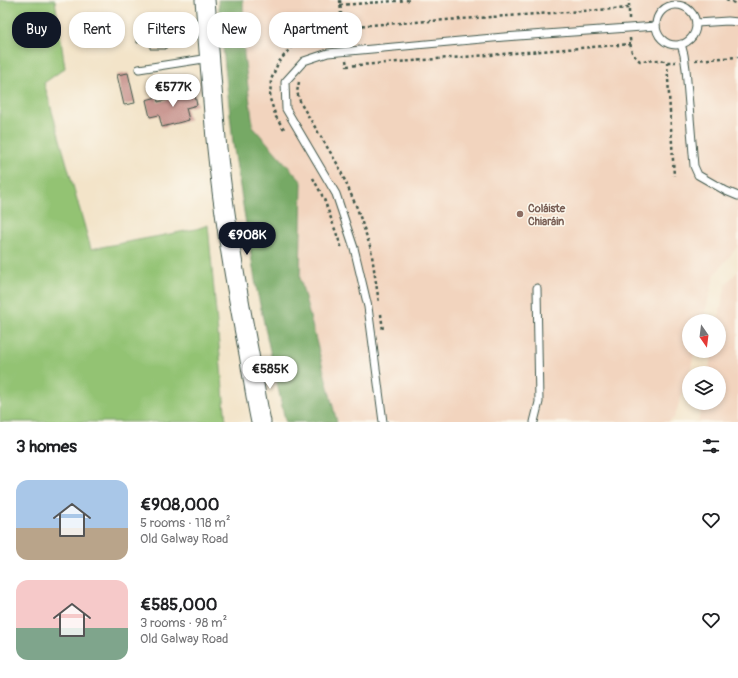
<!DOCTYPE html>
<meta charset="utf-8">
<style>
:root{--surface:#fff;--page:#f2f2f2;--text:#202124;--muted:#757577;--accent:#111827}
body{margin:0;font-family:Pangolin,sans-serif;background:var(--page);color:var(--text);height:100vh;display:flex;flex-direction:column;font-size:15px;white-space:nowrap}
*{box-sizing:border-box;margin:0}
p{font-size:13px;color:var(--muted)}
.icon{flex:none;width:22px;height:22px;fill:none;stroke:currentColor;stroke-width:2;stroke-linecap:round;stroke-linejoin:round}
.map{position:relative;height:422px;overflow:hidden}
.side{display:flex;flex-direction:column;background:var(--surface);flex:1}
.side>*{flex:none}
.hud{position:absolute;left:12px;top:12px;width:400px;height:36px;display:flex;gap:8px}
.needle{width:26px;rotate:166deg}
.fabs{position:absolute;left:682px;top:314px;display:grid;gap:8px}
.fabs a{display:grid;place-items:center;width:44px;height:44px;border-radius:50%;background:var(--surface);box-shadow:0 2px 6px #0003;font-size:20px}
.price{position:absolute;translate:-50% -34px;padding:0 9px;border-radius:14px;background:#fff;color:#222;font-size:13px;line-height:26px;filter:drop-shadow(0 1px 2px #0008)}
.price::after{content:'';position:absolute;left:50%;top:24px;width:12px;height:9px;margin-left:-6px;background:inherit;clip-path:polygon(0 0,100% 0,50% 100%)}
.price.on{background:var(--accent);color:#fff}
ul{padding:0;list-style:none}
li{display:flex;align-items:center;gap:12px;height:100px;padding:0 16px}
li span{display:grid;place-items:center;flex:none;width:112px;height:80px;border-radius:12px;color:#555}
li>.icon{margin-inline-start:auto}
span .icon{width:48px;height:48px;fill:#fffc;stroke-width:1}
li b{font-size:17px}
h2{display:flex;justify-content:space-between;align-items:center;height:48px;padding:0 16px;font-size:17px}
.chip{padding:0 14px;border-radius:16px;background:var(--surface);box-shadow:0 2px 6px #0003;font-size:14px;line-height:36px}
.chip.on{background:var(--accent);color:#fff}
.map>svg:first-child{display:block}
</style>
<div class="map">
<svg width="738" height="422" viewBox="0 0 738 422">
<rect width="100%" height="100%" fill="#fbf7ec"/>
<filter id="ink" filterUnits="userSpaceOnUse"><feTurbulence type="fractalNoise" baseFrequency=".025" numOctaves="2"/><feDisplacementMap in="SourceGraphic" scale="8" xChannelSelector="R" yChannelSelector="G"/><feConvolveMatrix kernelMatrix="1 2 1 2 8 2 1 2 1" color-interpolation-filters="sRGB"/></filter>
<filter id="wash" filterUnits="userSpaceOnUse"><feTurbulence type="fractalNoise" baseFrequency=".012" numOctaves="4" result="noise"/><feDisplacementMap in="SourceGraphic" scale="16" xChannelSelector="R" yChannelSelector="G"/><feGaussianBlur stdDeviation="0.9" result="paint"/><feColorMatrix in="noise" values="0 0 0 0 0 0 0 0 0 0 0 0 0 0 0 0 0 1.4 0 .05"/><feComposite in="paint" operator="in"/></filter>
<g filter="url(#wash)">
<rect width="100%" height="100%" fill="#f3e4c9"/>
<g fill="#f2d4be">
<polygon points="243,0 738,0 738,246 715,274 703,321 689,321 689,351 695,351 690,371 674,418 668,422 338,422 300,278 302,182 253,127 244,55"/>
<polygon points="738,271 738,422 698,422 702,403 719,403 719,373 708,373 712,351 719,351 719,321 718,321 726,284"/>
</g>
<polygon fill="#93c373" stroke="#598054" points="0,0 55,0 65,68 44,83 91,249 196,229 208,225 226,422 0,422"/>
<polygon fill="#76a965" stroke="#4a734c" points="218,0 243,0 244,55 253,127 302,182 300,278 337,422 286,422 285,420 256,286 233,143"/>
<g id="blocks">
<g fill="#ca9993">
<polygon points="149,18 165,18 166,49 150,49 150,42 137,43 137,28 149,28"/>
<polygon points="128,73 135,103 124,105 117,75"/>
<polygon points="193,87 197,105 186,108 189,120 162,127 159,115 150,117 146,100 157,97 158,102 182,96 181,90"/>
</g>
</g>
</g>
<g filter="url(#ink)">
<use href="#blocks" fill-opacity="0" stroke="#3f564a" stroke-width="1"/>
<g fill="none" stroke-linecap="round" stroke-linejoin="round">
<g stroke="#3f564a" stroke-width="9">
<g id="service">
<circle cx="676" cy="25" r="20"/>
<polyline points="696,23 728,21 738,22"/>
<polyline points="681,44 684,55 686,69 694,166 698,175 726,191 738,196"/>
<polyline points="139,69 210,58"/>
<polyline points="383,422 368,307 354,248 336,194 286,109 285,82 304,61 328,53 504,37 656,26"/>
<polyline points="534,422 539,402 537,288"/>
</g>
</g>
<g stroke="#3f564a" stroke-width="21">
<path id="secondary" d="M205,0C209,46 212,93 216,139C223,211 235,282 249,354C253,377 256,399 261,422"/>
</g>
<g stroke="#3f564a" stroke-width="2.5" stroke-dasharray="3 3" stroke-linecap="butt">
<polyline points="340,0 342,28 343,41"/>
<polyline points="726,0 738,4"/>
<polyline points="340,5 409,0"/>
<polyline points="629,19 629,0"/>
<path d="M630,38C631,50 630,53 640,61L661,60L667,62H676"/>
<polyline points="346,60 347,66 631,44"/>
<polyline points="695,60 738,57"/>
<polyline points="667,62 674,176"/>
<polyline points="299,82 297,92 301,104 338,165 357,208 371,249 379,303"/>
<polyline points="284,129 276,117 270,99 271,80 278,63 292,46 315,30 354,26 629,8"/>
<polyline points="313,178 324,199 342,249"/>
<polyline points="381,314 383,331"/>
</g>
<use href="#service" stroke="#fff" stroke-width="7"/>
<use href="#secondary" stroke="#fff" stroke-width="19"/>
</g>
</g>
<circle fill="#8d6e63" stroke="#fbf7ec" stroke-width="1.5" cx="520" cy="214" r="4"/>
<g text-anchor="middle" stroke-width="3" stroke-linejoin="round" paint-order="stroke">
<g font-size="11" font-weight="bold" fill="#785e54" stroke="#fbf7ec" text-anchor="start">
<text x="528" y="212">Coláiste<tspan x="528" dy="13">Chiaráin</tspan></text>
</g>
</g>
</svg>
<div class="fabs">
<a><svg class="needle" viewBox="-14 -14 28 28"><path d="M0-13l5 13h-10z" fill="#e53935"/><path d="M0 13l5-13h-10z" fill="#757577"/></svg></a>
<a><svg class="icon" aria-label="layers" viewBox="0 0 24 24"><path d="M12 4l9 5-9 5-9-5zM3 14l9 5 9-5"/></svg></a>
</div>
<b class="price" style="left:173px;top:108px">€577K</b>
<b class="price on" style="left:247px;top:256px">€908K</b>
<b class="price" style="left:270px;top:390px">€585K</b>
<div class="hud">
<a class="chip on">Buy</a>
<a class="chip">Rent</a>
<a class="chip">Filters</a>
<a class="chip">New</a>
<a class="chip">Apartment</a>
</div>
</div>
<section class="side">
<h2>3 homes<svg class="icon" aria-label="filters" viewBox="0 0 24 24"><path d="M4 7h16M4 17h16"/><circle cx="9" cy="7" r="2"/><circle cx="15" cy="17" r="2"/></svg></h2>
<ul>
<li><span style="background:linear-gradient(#a9c7e8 60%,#b9a48a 0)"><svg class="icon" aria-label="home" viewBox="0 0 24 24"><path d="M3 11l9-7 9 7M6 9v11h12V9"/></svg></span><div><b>€908,000</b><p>5 rooms · 118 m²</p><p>Old Galway Road</p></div><svg class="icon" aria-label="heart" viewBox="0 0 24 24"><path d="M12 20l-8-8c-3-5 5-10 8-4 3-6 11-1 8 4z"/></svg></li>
<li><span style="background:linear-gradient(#f6c9c9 60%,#7fa58c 0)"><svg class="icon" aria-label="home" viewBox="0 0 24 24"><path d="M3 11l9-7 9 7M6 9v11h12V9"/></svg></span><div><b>€585,000</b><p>3 rooms · 98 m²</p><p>Old Galway Road</p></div><svg class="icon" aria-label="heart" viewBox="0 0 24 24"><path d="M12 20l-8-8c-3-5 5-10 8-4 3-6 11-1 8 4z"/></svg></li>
</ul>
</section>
